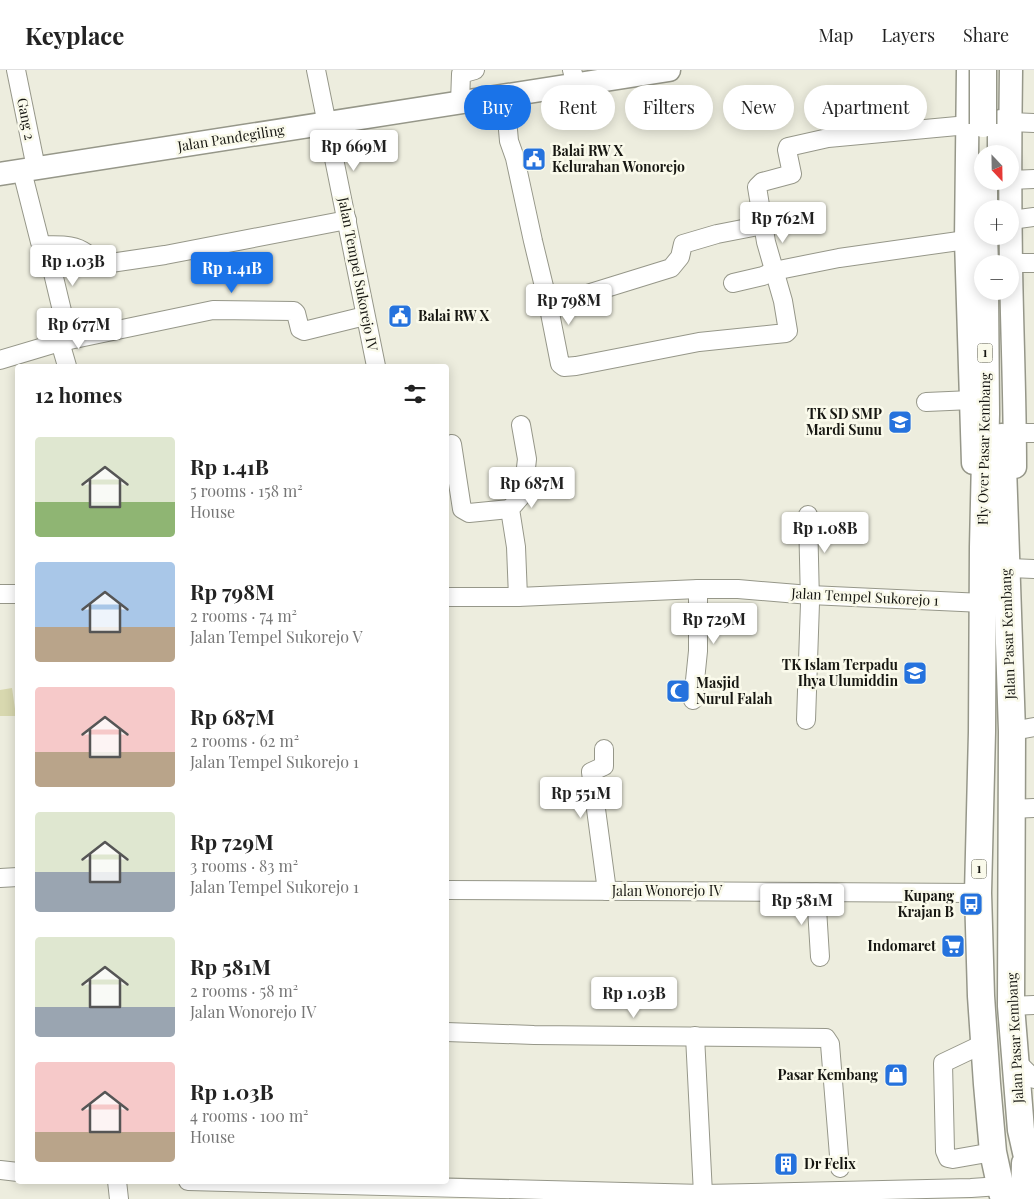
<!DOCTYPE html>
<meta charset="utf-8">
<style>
:root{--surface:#fff;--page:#f6f6f6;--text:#222;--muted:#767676;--line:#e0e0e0;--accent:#1a73e8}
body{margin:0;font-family:"Playfair Display",serif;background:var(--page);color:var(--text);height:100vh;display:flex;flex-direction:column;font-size:19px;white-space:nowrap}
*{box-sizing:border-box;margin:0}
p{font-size:16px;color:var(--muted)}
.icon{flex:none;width:28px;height:28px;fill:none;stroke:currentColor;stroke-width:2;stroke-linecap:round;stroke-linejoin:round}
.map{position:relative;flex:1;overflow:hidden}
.side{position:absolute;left:15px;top:294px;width:434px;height:820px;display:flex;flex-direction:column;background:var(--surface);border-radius:5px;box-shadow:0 2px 12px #0003}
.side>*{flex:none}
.hud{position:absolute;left:464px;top:15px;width:475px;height:45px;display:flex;gap:10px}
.needle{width:32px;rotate:158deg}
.controls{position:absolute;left:974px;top:75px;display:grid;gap:10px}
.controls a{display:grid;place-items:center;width:45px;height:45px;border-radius:50%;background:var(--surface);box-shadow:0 2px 12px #0003;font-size:25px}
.price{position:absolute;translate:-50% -42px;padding:0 11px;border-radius:5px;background:#fff;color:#222;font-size:16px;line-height:32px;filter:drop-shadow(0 1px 2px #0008)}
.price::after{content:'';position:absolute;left:50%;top:30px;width:15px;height:11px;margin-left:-8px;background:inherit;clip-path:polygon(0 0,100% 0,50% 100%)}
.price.current{background:var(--accent);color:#fff}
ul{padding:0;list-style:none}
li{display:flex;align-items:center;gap:15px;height:125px;padding:0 20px}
li span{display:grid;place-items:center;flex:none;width:140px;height:100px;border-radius:5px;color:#555}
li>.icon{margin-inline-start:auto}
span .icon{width:60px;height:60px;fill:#fffc;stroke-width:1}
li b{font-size:21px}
h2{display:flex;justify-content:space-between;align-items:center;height:60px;padding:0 20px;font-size:21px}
.pill{padding:0 18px;border-radius:22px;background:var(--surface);box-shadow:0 2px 12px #0003;font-size:18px;line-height:45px}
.pill.current{background:var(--accent);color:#fff}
header{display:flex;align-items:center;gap:30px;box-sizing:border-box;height:70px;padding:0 25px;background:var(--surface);border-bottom:1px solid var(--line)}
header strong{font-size:24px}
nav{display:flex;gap:28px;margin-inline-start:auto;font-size:18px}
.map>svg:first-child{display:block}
</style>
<header>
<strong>Keyplace</strong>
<nav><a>Map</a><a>Layers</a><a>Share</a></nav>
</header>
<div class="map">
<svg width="1034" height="1129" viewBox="0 0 1034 1129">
<rect width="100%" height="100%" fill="#ededde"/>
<polygon fill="#d8d8af" points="12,618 16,646 0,646 0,620"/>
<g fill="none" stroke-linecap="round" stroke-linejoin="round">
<g stroke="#969789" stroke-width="20">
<g id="minor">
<polyline points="16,0 36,98"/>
<polyline points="316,0 376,296"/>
<polyline points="572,0 576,15"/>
<polyline points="505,26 509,71 515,88 533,171 548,233 574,228 671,198 680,187 683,174 717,164 763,155"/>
<polyline points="460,33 461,4 475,0"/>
<polyline points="1010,52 1034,53"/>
<polyline points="23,100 23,105 40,172 52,199 69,270"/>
<polyline points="1011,110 1034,109"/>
<polyline points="1011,150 1034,147"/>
<path d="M43,175C57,176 73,173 86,183C90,187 93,192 97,195L165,185L347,150"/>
<polyline points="1011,193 1034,193"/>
<polyline points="733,213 763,206 774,201 839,188 966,170"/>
<polyline points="548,233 560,294 564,297 576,296 699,272 786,263 788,261 783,231 766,172 757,117 762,112 792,104 787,80 788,77 828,68 968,55"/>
<polyline points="60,272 67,296"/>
<polyline points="0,290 60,272 213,240 294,241 296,243 300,259 304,261 365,246"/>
<polyline points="926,332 972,330"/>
<polyline points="1015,363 1034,363"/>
<polyline points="452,374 462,439 469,443 510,439"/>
<polyline points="1006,498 1034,499"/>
<polyline points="0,524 18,524"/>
<polyline points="446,527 518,527 698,519 738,519 810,525 983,533"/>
<polyline points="518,527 516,477 510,439 523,424 527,389 521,355"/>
<polyline points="693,630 698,581 698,519"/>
<polyline points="806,650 810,533 808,445"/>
<polyline points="1012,661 1034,657"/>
<polyline points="604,679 604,696 591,702 607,821"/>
<polyline points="1011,739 1034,738"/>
<polyline points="0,808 18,807"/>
<polyline points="446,820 978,823"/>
<polyline points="816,822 820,887"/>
<polyline points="1011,936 1034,935"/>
<polyline points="446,962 534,965 826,968 830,974 840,1098"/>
<polyline points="695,966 703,1124"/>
<polyline points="985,973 943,993 945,1081 948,1088 953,1089 993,1082"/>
<polyline points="1015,990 1034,1009"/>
<polyline points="0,1100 18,1102"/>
<polyline points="117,1111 119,1129"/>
<polyline points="188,1111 703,1124 971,1118 1000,1116"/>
</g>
</g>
<g stroke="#969789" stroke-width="25">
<g id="major">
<polyline points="968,0 966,170 973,393"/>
<path d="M1011,0C1010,65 1010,130 1011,195C1012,262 1015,329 1015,397"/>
<polyline points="0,104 669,0"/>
<polyline points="1022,1129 1023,1093"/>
</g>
</g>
<g stroke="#969789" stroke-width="29">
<g id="highway">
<polyline points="1001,53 1001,84"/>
<polyline points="984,111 984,139"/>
<polyline points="984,166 985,194"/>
<polyline points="985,221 986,344 983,477 982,662 978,823 981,926 987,1014 993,1082 1001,1119 1004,1129"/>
<polyline points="1002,367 1012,661 1011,936 1021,1060 1034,1118"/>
</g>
</g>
<use href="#minor" stroke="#fff" stroke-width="18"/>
<use href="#major" stroke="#fff" stroke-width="22"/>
<use href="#highway" stroke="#fff" stroke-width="26"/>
<g stroke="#969789" stroke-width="29" stroke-linecap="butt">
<polyline id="highway-bridge" points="983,0 983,54"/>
</g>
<use href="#highway-bridge" stroke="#fff" stroke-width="26"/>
</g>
<defs>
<g id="civic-square" transform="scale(1.25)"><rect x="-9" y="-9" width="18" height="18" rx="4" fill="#2572dd" stroke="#fafaeb"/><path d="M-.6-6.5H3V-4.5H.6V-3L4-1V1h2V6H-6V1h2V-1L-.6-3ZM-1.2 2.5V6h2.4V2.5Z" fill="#fff"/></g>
<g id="school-square" transform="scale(1.25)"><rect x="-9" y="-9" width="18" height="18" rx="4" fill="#2572dd" stroke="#fafaeb"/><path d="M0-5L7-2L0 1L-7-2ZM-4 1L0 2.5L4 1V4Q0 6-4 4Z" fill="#fff"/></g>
<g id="mosque-square" transform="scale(1.25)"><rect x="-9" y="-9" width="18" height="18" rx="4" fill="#2572dd" stroke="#fafaeb"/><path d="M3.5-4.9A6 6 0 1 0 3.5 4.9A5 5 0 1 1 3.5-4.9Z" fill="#fff"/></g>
<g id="bus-square" transform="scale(1.25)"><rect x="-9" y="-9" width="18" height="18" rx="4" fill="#2572dd" stroke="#fafaeb"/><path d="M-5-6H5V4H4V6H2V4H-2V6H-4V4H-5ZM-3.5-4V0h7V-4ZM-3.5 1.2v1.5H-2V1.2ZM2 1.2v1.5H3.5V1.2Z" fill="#fff"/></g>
<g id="supermarket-square" transform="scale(1.25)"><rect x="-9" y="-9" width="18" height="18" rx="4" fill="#2572dd" stroke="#fafaeb"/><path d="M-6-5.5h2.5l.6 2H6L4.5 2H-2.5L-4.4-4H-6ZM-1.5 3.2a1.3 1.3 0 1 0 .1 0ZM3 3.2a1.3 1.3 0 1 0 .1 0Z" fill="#fff"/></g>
<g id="shop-square" transform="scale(1.25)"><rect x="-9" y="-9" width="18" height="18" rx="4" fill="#2572dd" stroke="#fafaeb"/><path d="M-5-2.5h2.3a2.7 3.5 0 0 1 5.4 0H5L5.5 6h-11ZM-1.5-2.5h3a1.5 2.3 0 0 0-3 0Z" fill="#fff"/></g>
<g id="building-square" transform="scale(1.25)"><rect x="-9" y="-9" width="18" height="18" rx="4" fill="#2572dd" stroke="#fafaeb"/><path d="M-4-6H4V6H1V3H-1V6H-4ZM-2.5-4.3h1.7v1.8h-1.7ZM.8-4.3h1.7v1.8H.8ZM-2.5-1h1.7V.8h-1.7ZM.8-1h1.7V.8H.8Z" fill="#fff"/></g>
</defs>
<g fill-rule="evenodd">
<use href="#civic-square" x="534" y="89"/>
<use href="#civic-square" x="400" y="246"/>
<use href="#school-square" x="900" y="352"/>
<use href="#school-square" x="915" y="603"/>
<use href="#mosque-square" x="678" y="621"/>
<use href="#bus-square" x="971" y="834"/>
<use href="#supermarket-square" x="953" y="876"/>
<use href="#shop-square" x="896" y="1005"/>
<use href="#building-square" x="786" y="1094"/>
</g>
<g text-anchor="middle" stroke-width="5" stroke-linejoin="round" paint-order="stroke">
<g fill="#fafaeb" stroke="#5b5b53" stroke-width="1">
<rect x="977.5" y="273.5" width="15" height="19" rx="4"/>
<rect x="971.5" y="789.5" width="15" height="19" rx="4"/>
</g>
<g font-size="12" font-weight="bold" fill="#171712">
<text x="985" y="287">1</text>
<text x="979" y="803">1</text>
</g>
<g font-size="14" fill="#171712" stroke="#fafaeb">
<text transform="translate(26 49) rotate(79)" y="5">Gang 2</text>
<text transform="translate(231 68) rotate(-9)" y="5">Jalan Pandegiling</text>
<text transform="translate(358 204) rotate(79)" y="5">Jalan Tempel Sukorejo IV</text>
<text transform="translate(984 379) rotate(-89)" y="5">Fly Over Pasar Kembang</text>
<text transform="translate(865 527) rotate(3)" y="5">Jalan Tempel Sukorejo 1</text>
<text transform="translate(1008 564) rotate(-92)" y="5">Jalan Pasar Kembang</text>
<text x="667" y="826">Jalan Wonorejo IV</text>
<text transform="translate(1015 968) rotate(-93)" y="5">Jalan Pasar Kembang</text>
</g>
<g font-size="14" font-weight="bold" fill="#171712" stroke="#fafaeb" text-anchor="end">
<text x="552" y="86" text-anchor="start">Balai RW X<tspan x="552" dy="16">Kelurahan Wonorejo</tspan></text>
<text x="418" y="251" text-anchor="start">Balai RW X</text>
<text x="882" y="349">TK SD SMP<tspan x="882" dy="16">Mardi Sunu</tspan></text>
<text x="898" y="600">TK Islam Terpadu<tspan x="898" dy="16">Ihya Ulumiddin</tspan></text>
<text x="696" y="618" text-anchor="start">Masjid<tspan x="696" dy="16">Nurul Falah</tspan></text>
<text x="954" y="831">Kupang<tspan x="954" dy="16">Krajan B</tspan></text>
<text x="936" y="881">Indomaret</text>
<text x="878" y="1010">Pasar Kembang</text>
<text x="804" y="1099" text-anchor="start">Dr Felix</text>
</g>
</g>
</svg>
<div class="controls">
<a><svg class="needle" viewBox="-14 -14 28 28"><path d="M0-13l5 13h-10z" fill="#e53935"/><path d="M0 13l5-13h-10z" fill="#767676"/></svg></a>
<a>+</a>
<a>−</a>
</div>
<b class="price" style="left:354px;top:102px">Rp 669M</b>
<b class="price" style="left:783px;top:174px">Rp 762M</b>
<b class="price" style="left:73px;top:217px">Rp 1.03B</b>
<b class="price current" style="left:232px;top:224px">Rp 1.41B</b>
<b class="price" style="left:569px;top:256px">Rp 798M</b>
<b class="price" style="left:79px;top:280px">Rp 677M</b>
<b class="price" style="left:532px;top:439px">Rp 687M</b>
<b class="price" style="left:825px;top:484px">Rp 1.08B</b>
<b class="price" style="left:714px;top:575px">Rp 729M</b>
<b class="price" style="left:581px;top:749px">Rp 551M</b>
<b class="price" style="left:802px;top:856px">Rp 581M</b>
<b class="price" style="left:634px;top:949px">Rp 1.03B</b>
<div class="hud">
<a class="pill current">Buy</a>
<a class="pill">Rent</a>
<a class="pill">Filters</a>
<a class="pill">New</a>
<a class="pill">Apartment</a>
</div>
<section class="side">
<h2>12 homes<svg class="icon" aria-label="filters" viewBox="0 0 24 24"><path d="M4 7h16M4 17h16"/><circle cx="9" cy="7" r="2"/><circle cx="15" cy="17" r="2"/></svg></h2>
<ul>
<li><span style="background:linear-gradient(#dfe7d0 65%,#8fb573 0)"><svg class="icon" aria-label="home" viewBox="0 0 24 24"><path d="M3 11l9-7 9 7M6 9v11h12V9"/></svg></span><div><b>Rp 1.41B</b><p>5 rooms · 158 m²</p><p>House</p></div></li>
<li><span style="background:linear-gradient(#a9c7e8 65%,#b9a48a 0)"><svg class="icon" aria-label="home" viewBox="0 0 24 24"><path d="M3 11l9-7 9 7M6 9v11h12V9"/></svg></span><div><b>Rp 798M</b><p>2 rooms · 74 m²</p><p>Jalan Tempel Sukorejo V</p></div></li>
<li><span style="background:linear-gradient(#f6c9c9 65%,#b9a48a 0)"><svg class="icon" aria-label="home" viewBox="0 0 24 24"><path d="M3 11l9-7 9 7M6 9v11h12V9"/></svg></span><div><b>Rp 687M</b><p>2 rooms · 62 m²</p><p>Jalan Tempel Sukorejo 1</p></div></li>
<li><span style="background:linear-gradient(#dfe7d0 60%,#9aa5b1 0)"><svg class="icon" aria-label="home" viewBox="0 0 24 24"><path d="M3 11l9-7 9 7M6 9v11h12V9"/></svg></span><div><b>Rp 729M</b><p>3 rooms · 83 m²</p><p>Jalan Tempel Sukorejo 1</p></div></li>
<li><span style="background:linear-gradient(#dfe7d0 70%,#9aa5b1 0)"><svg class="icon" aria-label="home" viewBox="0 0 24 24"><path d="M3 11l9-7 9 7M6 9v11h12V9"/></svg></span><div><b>Rp 581M</b><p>2 rooms · 58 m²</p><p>Jalan Wonorejo IV</p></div></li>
<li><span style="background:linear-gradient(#f6c9c9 70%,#b9a48a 0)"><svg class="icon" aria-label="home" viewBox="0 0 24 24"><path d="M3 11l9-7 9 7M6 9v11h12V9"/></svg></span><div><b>Rp 1.03B</b><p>4 rooms · 100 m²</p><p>House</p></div></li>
</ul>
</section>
</div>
